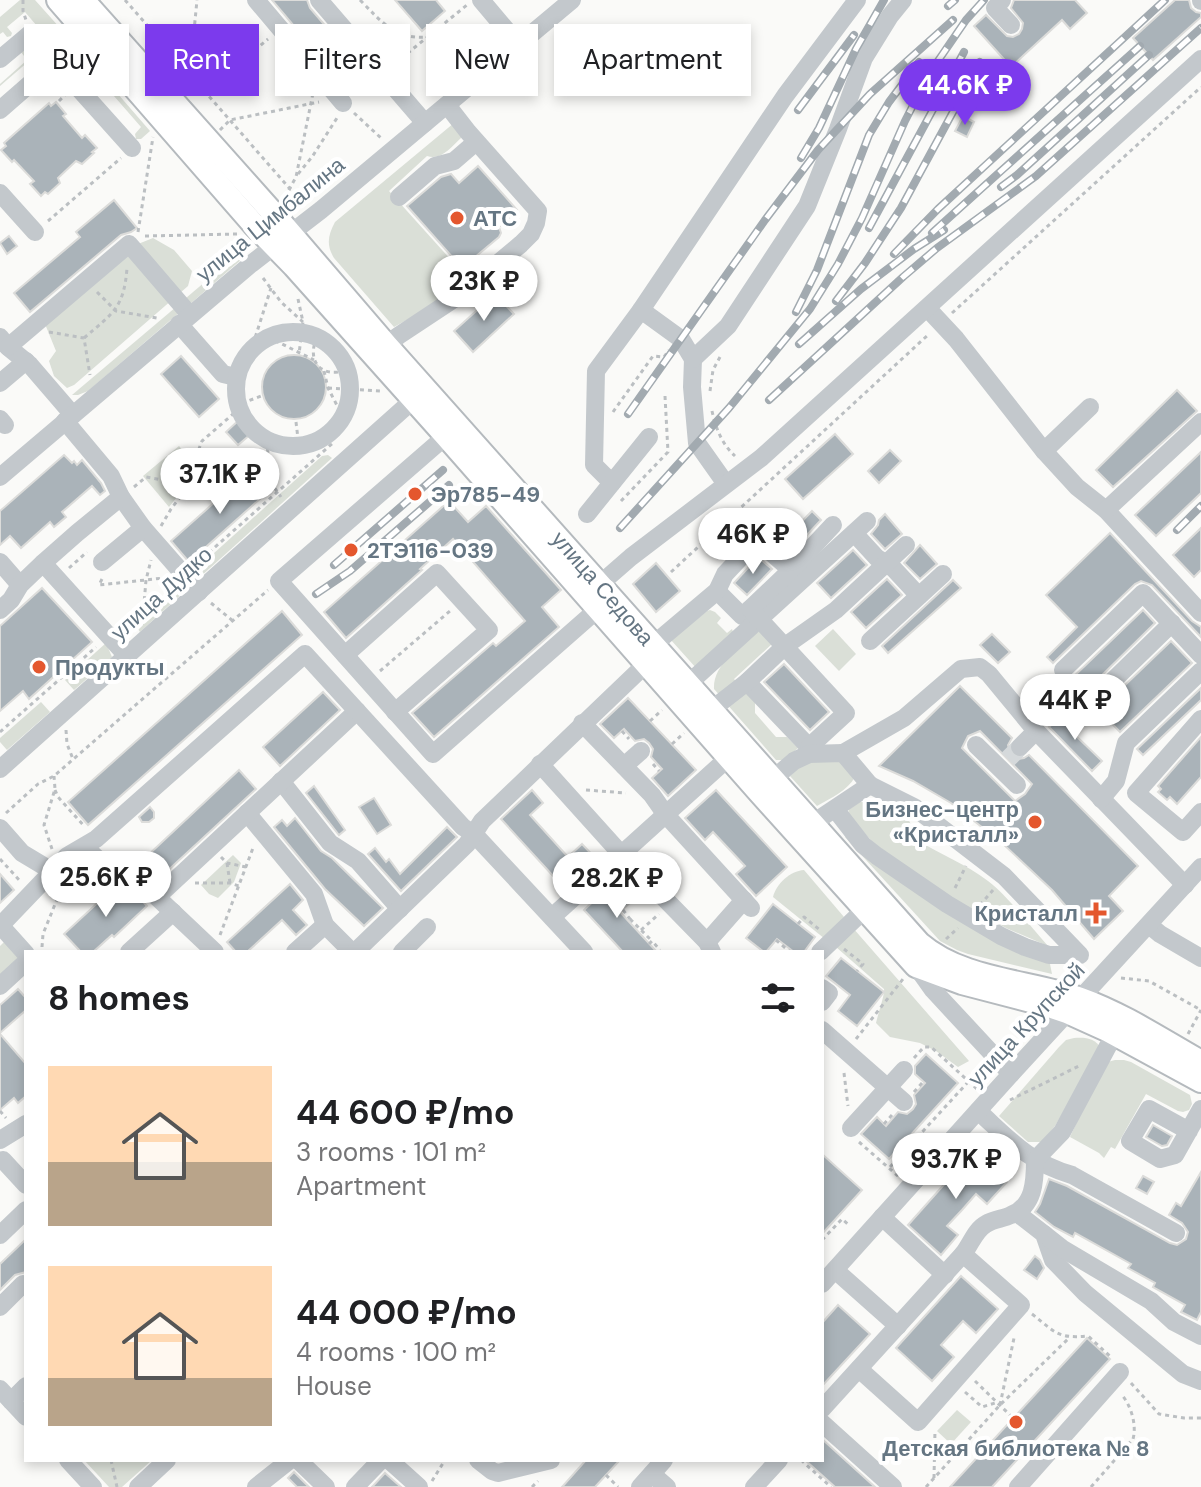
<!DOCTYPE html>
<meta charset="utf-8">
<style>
:root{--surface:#fff;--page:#f6f6f6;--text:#202124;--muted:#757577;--accent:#7c3aed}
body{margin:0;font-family:"DM Sans",sans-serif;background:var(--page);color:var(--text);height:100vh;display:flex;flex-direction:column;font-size:30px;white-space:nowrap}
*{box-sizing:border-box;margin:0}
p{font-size:26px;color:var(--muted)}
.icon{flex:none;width:44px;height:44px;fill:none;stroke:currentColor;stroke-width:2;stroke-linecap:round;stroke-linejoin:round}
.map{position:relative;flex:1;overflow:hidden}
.side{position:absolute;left:24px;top:950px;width:800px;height:512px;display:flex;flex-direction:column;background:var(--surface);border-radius:0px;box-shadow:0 4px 12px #0003}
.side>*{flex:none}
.hud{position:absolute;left:24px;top:24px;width:800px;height:72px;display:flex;gap:16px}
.price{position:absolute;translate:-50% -68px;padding:0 18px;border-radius:28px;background:#fff;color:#222;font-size:26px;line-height:52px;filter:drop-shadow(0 2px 4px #0008)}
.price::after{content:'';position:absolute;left:50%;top:48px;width:24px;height:18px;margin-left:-12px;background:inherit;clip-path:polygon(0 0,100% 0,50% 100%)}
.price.current{background:var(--accent);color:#fff}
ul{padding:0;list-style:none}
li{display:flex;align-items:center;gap:24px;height:200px;padding:0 24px}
li span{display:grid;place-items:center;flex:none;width:224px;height:160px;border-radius:0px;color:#555}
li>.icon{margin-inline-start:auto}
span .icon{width:96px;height:96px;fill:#fffc;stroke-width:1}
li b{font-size:34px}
h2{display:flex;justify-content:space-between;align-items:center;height:96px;padding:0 24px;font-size:34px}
.pill{padding:0 28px;border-radius:0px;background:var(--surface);box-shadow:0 4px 12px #0003;font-size:28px;line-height:72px}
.pill.current{background:var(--accent);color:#fff}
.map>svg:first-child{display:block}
</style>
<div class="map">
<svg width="1201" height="1487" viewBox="0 0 1201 1487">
<rect width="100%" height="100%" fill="#fafaf8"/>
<g fill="#dadfd7">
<polygon points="20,0 35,0 94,66 82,77 82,73 88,67 73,50 63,56 50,42 33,57 39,65 35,68 29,61 0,86 0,84 27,60 21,52 25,49 32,55 49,40 25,12 7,27 12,33 11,36 7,37 3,32 0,34 0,17"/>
<polygon points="98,71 150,131 141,139 136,139 135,134 141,127 107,88 98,94 86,81"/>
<path d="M454,123L462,135L461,138C451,147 441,161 427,156L389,191L461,271L470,264L476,270L423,311L394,327L334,258C326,245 328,235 335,222Z"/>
<polygon points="153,238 174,250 192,271 188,286 74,385 67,388 54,376 49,361 56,351 45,324 138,244"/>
<polygon points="238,254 242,259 190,304 186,298"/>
<polygon points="176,307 180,312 88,391 78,395 72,395"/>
<polygon points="179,446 196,466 186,475 190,481 169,507 143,476"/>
<polygon points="328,455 332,458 199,578 193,572 322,456"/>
<polygon points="182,586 186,590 140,632 137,627"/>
<polygon points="710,610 715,612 721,618 717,623 727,633 732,629 733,632 697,669 671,640 707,611"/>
<polygon points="833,629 856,654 839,671 815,646"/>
<path d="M761,631L773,643L734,679L739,685L722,698L714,689C713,664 739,649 756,633Z"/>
<polygon points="106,643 112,657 74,690 65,680"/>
<polygon points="743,689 755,702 755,713 776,737 787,737 798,748 785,760 776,760 725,702"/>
<polygon points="41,702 50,712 7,750 0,742 0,738"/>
<path d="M838,759L855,777C847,791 831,798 817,806L790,776L804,762Z"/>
<path d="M858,802C892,801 908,807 917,840C941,855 966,864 988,881C1009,897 1030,926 1048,946L1006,928L952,899L881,852L848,814L849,809Z"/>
<polygon points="848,835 1050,964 1052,974 968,954 957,950 940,941 845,837"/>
<polygon points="233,855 241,863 234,882 218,898 209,894 201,885"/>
<path d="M804,870L844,917L825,939L773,897C776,884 790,871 804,870Z"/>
<path d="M853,928L969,1061L958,1067L936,1051L920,1043L890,1037L876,1023C878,1014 885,994 884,989L836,947Z"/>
<polygon points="5,941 20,957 0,977 0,946"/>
<path d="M1074,1038C1085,1037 1096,1038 1101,1049L1055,1126L1042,1142H1028L999,1116L1059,1047L1066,1040Z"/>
<polygon points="1115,1060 1124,1060 1131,1062 1190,1095 1192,1104 1189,1110 1183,1112 1178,1111 1146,1094 1115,1149 1111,1147 1104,1158 1099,1153 1070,1137 1104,1063"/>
<polygon points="957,1410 971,1422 951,1444 937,1431"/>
<polygon points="84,1460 152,1460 122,1487 109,1487"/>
</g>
<g fill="#aab3b9" stroke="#dcdcda" stroke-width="2" fill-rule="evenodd">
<polygon points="272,0 307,0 310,8 363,70 351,81 351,90 349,91"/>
<polygon points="395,0 436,0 445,11 422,31"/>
<polygon points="1014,0 1075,0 1087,13 1070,29 1062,20 1011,67 974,26 986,15 1007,36 1013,37 1019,34 1022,29 1023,23 1011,8"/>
<polygon points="1175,0 1189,0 1191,8 1196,12 1201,13 1201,17 1153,60 1133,38"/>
<polygon points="56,102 66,114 63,116 82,138 85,135 97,148 92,152 94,153 82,164 76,161 58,178 60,183 48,194 45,192 41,196 30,184 34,181 14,160 12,162 1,150 6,146 4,143 49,103 51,106"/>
<polygon points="963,116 974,122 967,137 955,131"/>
<polygon points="478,166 517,210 499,227 501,233 499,237 462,268 407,206 441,177 451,174 459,183"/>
<polygon points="114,200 137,228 131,232 121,235 30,312 14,293 80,237 76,232"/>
<polygon points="9,236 17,246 7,254 0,243"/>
<polygon points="495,294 514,314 473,352 454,331"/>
<circle cx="294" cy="387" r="32"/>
<polygon points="181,356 219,399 199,417 161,374"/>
<polygon points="1177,390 1197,411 1113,487 1096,470"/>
<polygon points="239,420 251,434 238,445 226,432"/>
<polygon points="835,434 853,454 803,499 785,479"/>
<polygon points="890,450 901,461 879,483 868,471"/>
<polygon points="1201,452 1201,493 1156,536 1135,515"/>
<polygon points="64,455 72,463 74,461 77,465 82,460 101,483 105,491 100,495 92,486 62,512 66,517 54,527 50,522 21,548 10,536 0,545 0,511"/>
<polygon points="252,469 270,490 189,562 171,541"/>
<polygon points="449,501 468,522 486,506 561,590 542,607 559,627 434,737 412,713 493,643 496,646 525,621 453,539 420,569 422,570 346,638 324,612"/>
<polygon points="812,511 821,520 790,553 780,544"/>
<polygon points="885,514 902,534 885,549 871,534 878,525 879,520"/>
<polygon points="1201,528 1201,570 1194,577 1173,555"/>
<polygon points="1110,533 1192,621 1201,627 1201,637 1152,585 1141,581 1135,584 1053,663 1047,657 1077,627 1046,595"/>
<polygon points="920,545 937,564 920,579 904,563"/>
<polygon points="853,550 867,565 831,598 817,583"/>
<polygon points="758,557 772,569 747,595 734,583"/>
<polygon points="656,563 680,591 656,612 633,584"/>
<polygon points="887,579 902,595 866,628 851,612"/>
<polygon points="953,580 961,588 888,653 882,646"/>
<polygon points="42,588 92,642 29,699 23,691 0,711 0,626"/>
<polygon points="1143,610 1155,623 1083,694 1070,680"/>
<polygon points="282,611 302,635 88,825 68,802"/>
<polygon points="992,634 1010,652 998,663 980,645"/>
<polygon points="1171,641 1192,663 1120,732 1099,710"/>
<polygon points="784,664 829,712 810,730 764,682"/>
<path d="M960,686L1012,738L1008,745L1011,755L1018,759L1024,758L1029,755L1138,866L1109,896L1123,911L1094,939L1052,890L1001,842L951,803L913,781L879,766ZM980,731L1032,784L1025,794L1015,801L962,748L968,736Z"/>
<polygon points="1201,688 1201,700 1143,755 1137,749"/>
<polygon points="323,692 340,710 280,766 263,747"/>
<polygon points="628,698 696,770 668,796 652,778 662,769 651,757 653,749 649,743 644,739 635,741 624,729 614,738 600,724"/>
<polygon points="1063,714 1075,726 1070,730 1102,761 1092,771 1049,727"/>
<polygon points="1201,737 1201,777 1177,804 1170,797 1167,800 1158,792 1161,789 1158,786"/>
<polygon points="239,770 256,789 163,875 146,857"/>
<polygon points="314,786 345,830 339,835 306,793"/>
<polygon points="532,790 543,803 530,815 568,857 582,844 597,860 565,889 501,819"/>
<polygon points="716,790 787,867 756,896 736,874 745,866 713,832 705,840 685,818"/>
<polygon points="374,798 391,825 377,834 359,807"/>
<polygon points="150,807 154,812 154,818 149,822 142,822 139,817"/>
<polygon points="295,818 321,851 332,858 383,908 364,926 325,889 274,827 282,820 287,826"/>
<polygon points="447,827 457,837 401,891 368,854 375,848 386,862 389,859 400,874"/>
<polygon points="0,874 14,890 0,903"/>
<polygon points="616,880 634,899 620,912 657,952 623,952 584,910"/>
<polygon points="118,884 135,893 147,906 114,937 112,935 93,952 81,952 64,934"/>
<polygon points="290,884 303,900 293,910 307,925 296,935 282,920 247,952 236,952 227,942"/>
<polygon points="773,904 815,937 804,952 794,952 777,939 766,952 764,952 746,938"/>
<polygon points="841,958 884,992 857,1026 838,1011 850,995 826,976"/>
<polygon points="18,989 26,998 26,1010 0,1033 0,1005"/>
<polygon points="0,1034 26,1064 26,1096 18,1103 14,1098 0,1110"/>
<polygon points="926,1054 958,1083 889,1159 861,1134 877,1117 886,1126 898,1112 907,1114 913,1109 916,1104 914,1095 925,1083 915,1074 915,1066"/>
<polygon points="1153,1125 1172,1136 1167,1145 1162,1146 1146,1137"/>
<polygon points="973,1152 1007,1182 987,1204 976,1194 962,1210 947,1226 958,1235 941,1255 908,1225"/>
<polygon points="822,1154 862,1190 822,1234"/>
<polygon points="1201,1172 1201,1312 1197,1320 1181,1312 1185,1305 1153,1287 1155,1283 1128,1268 1131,1264 1075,1233 1073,1237 1054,1227 1035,1212 1040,1204 1049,1179 1067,1186 1170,1243 1177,1245 1186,1239 1188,1232 1182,1223 1169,1215 1176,1203 1181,1206"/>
<polygon points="1143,1176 1154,1182 1147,1194 1136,1188"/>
<polygon points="26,1239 26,1272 15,1275 0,1290 0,1264"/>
<polygon points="1035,1256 1040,1260 1044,1268 1037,1279 1024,1270"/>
<polygon points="961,1276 998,1309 976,1333 963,1321 941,1345 954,1357 932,1381 896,1348"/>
<polygon points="838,1305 870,1334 822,1386 822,1323"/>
<polygon points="1087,1338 1110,1359 1097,1373 992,1487 950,1487"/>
<polygon points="822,1439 875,1487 835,1487 805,1460 822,1460"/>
<polygon points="586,1460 620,1460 595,1487 562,1487"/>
<polygon points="294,1472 309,1487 297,1487 288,1478"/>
<polygon points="385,1473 401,1487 372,1487"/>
</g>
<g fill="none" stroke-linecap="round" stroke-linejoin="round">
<polyline stroke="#d5d9db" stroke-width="18" stroke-dasharray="18 9" stroke-linecap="butt" points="1008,759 1020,747"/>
<g stroke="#b5babe" stroke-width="26">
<g id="major">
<polyline points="58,0 255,226 294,266 446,436 759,792 916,966 962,983 1046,1005 1067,1012 1109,1031 1201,1081"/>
<path d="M83,0L272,212L387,346L919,943C963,981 1028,980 1081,999C1123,1014 1162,1040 1201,1062"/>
</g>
</g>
<g stroke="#bbbfc2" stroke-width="3" stroke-dasharray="4 4" stroke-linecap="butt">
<polyline points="23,0 23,11 26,20"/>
<polyline points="125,0 290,189 310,198"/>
<path d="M360,0C382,22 395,40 428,37"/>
<polyline points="394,62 409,52 467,5"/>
<polyline points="190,72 197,0"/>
<polyline points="206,92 268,39"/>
<polyline points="59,101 65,95"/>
<polyline points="354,113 381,138"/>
<polyline points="220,130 230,120 319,102"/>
<polyline points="298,174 312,157 337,118"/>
<polyline points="285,197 296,177 313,93"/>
<polyline points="48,221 121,158"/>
<polyline points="138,232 153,137"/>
<polyline points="145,236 238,234"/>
<polyline points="263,278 281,302 303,322"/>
<polyline points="97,292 116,311 157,318"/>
<polyline points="298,299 303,322 299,354"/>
<polyline points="952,313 1201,87"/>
<polyline points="49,332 84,338 90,375"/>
<polyline points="268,337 314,360"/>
<path d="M317,337C306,361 321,379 347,370"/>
<path d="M84,338C113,313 124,308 127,268"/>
<polyline points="256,345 255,338 271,288"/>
<polyline points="324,371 328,388 343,417"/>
<polyline points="328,388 380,391"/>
<polyline points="710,391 713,370 720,357"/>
<path d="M712,411C716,429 722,444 735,456"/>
<polyline points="613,412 653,356 664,357 669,350"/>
<polyline points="296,422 299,447"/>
<polyline points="266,441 274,487 281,497"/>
<polyline points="193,482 237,461 267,453"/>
<polyline points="134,487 146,477 190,485"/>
<polyline points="621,501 668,452 665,396"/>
<polyline points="161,526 171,509 196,476 198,470 197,454 202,441 248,401 261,396"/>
<polyline points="197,563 334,442"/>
<polyline points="69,568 87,552"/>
<polyline points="671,572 929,334"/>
<polyline points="102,579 99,585 164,578"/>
<polyline points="211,603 233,621"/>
<polyline points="143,616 146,580 151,560"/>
<polyline points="125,632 173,589"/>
<polyline points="380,671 450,611"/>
<polyline points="650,721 662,710"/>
<polyline points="66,730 67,744 73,759"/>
<polyline points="622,731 629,739"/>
<polyline points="0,732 96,647"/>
<polyline points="672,744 684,733"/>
<polyline points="653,764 659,771"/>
<polyline points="55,790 58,797 85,827"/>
<polyline points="586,790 626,793"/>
<polyline points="6,813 38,784 54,776 268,590"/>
<polyline points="52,849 44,825 55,789 54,776"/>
<polyline points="221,857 227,863 246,867"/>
<polyline points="0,859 21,882"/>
<polyline points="227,863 230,883"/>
<polyline points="195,883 230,883 239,886"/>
<polyline points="955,888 966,866"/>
<polyline points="980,905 993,890"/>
<polyline points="623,910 630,919 628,921"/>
<polyline points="630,919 652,941"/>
<polyline points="798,924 804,917 820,930"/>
<polyline points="641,930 659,914"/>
<polyline points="220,935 253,848"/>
<polyline points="946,939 958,928"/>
<polyline points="776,940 790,952"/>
<polyline points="649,944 652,941 660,950"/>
<polyline points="42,947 43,934 62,887"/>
<polyline points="844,949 863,964 857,971"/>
<polyline points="1121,978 1149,981 1201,1010"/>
<polyline points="1188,1034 1201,1010"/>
<polyline points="856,1039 903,979"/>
<polyline points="914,1058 924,1047 931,1047 977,1089"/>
<polyline points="844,1073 848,1106"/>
<polyline points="914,1092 923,1082"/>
<polyline points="1010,1100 1079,1066"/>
<polyline points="0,1111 6,1118"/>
<polyline points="884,1124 892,1115"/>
<polyline points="859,1142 898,1176"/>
<polyline points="890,1167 969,1081"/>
<polyline points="822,1219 822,1220"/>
<polyline points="822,1240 842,1219 850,1226"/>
<path d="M1032,1314C1055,1332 1057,1339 1088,1336L1112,1358"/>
<polyline points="975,1381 1013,1418"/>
<polyline points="1131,1383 1159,1414 1184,1418 1201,1418"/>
<polyline points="965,1392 982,1407 995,1403"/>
<polyline points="1000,1405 1014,1338"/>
<polyline points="111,1460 117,1487"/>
<polyline points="801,1460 831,1487"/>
<polyline points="606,1475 618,1487"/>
<polyline points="934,1478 935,1430"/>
<polyline points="432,1481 445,1460"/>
<polyline points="532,1487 538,1481"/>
<polyline points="926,1487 1000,1405 1069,1338"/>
<path d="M1091,1487L1133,1439C1137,1425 1131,1405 1121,1394"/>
</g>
<g stroke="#c3c8cc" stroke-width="18">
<polyline points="256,0 343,103"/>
<polyline points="319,0 425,123"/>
<polyline points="481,0 519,45"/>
<polyline points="1002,0 995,8 1011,25"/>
<polyline points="1201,0 1201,1"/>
<polyline points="0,59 31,33"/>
<polyline points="362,86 380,71"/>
<polyline points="0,110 55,62 132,148"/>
<polyline points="0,193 35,232"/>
<polyline points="399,197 435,166 454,161 476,142"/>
<polyline points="928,309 956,339 1044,451 1077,487 1106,510 1201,613"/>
<polyline points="641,310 681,339 693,359 692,387 697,443 726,484"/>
<polyline points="179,324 223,374 236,377"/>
<circle cx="293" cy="389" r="57"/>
<polyline points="0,337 8,347 30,365 73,415"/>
<polyline points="387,346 398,336 460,295 521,244 531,234 536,223 538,211 468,132 447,105"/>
<polyline points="8,347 129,244 190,315"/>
<polyline points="693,359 728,326 807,206 838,129 864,58 890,16 903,0"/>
<polyline points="0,383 26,361"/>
<polyline points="0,419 5,425"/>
<polyline points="65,421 111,476 121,497 143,528 199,592"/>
<polyline points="446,436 279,581 433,754 607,601"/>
<polyline points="1044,451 1090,407"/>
<polyline points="0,477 251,264 321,210 572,0"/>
<polyline points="612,483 594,465 596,371 641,310 785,96 857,0"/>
<polyline points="1106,510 1201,422"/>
<polyline points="587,514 649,437"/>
<polyline points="854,533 877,558 893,568 919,596"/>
<polyline points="0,562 20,585"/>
<polyline points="102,562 143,528"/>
<polyline points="43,563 77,533 121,497"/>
<polyline points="592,591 631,557 761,458 1201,59"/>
<polyline points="717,591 742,616 750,609"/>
<polyline points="0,610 11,600 20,585 43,563 127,656"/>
<polyline points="870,641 943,574"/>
<polyline points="653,645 717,591 725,574 757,540 791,570"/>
<polyline points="345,655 437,573 489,630 395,712"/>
<polyline points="1063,670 1143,593 1201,655"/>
<polyline points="747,682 809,747 809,754"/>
<polyline points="688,684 867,521"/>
<polyline points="1093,700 1172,623"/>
<polyline points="711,710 747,682 785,646 836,610 906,545"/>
<polyline points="1201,719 1136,793 1183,832 1201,812"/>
<polyline points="582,723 652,795 666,815 751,908"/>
<polyline points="976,745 1017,785"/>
<polyline points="809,747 846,713 750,609 791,570 833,525"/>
<polyline points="1020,747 1036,731"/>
<polyline points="843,753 904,718 961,669 980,667 989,674 1036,731 1185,885"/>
<polyline points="540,764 622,855 707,942 712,952"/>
<polyline points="624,766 641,751"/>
<polyline points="0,769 421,393"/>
<polyline points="281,781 330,843 358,861 400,909"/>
<polyline points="765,786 794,761 809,754 843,753 870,785 914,807 1004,876 1080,955 1049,955 1025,947 1001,936 947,904 877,856 863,845 835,809"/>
<polyline points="1101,799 1116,781 1126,743 1201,671"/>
<polyline points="247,813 314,894 325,925"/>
<polyline points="822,817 870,785"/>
<polyline points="0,828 22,853 52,871"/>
<path d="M86,846C99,867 124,870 143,884L215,952"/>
<polyline points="158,896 357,711"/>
<polyline points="552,917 737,750"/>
<polyline points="0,925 26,954"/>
<polyline points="1149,925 1160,934 1201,958"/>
<polyline points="0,926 67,856 96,839 305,654 463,827 474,834 584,952"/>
<polyline points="707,942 744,900"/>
<polyline points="129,952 173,912"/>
<polyline points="295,952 325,925 352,952"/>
<polyline points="355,952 467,844 482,821 646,664"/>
<polyline points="402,952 427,927"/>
<polyline points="820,952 864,910"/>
<polyline points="916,966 933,990 1011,1074"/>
<polyline points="0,986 26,962"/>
<polyline points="822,988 829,993 822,1002"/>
<polyline points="822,1030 904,1102"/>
<path d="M978,1111C1010,1140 1028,1162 1072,1175L1176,1233"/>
<polyline points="851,1128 904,1070"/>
<polyline points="1189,1131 1149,1109 1130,1141 1160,1159 1175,1155 1201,1109"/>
<polyline points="0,1140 26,1124"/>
<polyline points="3,1160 26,1185"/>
<polyline points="1017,1213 1044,1234 1053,1260 1085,1293 1183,1374 1201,1381"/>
<polyline points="882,1217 945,1275"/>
<polyline points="1044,1234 1063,1249 1151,1301 1174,1322 1201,1336"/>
<polyline points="0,1235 26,1210"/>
<polyline points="835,1270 898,1326"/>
<polyline points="822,1284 1011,1074 1201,867"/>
<polyline points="0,1307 23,1284 26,1287"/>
<polyline points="859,1369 918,1422 1021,1305 963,1254"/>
<polyline points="0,1389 26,1417"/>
<polyline points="11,1401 26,1386"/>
<path d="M822,1409L963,1254C971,1244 975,1230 986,1224C994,1219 1003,1219 1011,1215C1034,1206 1035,1182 1035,1160L1062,1132L1108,1046"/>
<polyline points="822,1423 893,1487"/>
<polyline points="68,1460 93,1487"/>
<polyline points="298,1460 326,1487"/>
<polyline points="389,1460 419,1487"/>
<polyline points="478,1460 492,1471 498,1473 551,1460"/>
<polyline points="652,1474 667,1487"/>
<polyline points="138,1487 167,1460"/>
<polyline points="256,1487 290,1460"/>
<polyline points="355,1487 381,1460"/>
<polyline points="640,1487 664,1460"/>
<polyline points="754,1487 779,1460"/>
<polyline points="1018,1487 1120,1372"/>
</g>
<use href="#major" stroke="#fff" stroke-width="22"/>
<g stroke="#a2aab0" stroke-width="8">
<g id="rail">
<polyline points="948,6 955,0"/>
<polyline points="798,110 854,35"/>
<polyline points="801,158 819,128 856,49 884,0"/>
<polyline points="1001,187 1017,175 1149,55"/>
<polyline points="869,228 964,52"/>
<polyline points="932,233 1140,46"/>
<polyline points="894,254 938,209 1165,0"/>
<polyline points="836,301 865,263 901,208 980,62"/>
<polyline points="796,312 817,270 869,135 889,102 919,62"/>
<polyline points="799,344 861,289 914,249 944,230"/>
<polyline points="769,400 903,277 937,248 1036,176 1201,28"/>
<polyline points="628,414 765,220 818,150 870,94 953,20"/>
<polyline points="620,528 729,408 810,309 838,264 862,218 905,121 929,74 966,20 984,0"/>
<polyline points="1177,530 1201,506"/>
<polyline points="334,565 443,470"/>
<polyline points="316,594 350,571 449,485"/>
</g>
</g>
<use href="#rail" stroke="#fff" stroke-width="5" stroke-dasharray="15" stroke-linecap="butt"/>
</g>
<g fill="#e4572e" stroke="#fff" stroke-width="3">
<circle cx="457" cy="218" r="8"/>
<circle cx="415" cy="494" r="8"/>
<circle cx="351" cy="550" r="8"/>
<circle cx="39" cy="667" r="8"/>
<circle cx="1035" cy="822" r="8"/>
<path d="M1092 901h8v8h8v8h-8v8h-8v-8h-8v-8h8z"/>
<circle cx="1016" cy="1422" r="8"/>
</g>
<g text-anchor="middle" stroke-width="8" stroke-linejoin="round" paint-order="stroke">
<g font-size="22" font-weight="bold" fill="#657683" stroke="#fff" text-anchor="start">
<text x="473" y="226">АТС</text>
<text x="431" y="502">Эр785-49</text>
<text x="367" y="558">2ТЭ116-039</text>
<text x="55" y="675">Продукты</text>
<text x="1019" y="817" text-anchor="end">Бизнес-центр<tspan x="1019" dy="25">«Кристалл»</tspan></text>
<text x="1078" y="921" text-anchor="end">Кристалл</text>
<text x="1016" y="1456" text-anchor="middle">Детская библиотека № 8</text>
</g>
<g font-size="22" fill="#657683" stroke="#fff">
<text transform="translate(270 219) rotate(-39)" y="8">улица Цимбалина</text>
<text transform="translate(603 588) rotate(49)" y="8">улица Седова</text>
<text transform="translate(161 593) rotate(-42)" y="8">улица Дудко</text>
<text transform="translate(1026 1024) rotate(-47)" y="8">улица Крупской</text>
</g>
</g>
</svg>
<b class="price current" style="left:965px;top:127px">44.6K ₽</b>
<b class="price" style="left:484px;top:323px">23K ₽</b>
<b class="price" style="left:220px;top:516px">37.1K ₽</b>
<b class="price" style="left:753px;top:576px">46K ₽</b>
<b class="price" style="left:1075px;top:742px">44K ₽</b>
<b class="price" style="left:106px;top:919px">25.6K ₽</b>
<b class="price" style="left:617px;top:920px">28.2K ₽</b>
<b class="price" style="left:956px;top:1201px">93.7K ₽</b>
<div class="hud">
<a class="pill">Buy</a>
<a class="pill current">Rent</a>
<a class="pill">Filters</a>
<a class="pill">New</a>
<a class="pill">Apartment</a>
</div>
<section class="side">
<h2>8 homes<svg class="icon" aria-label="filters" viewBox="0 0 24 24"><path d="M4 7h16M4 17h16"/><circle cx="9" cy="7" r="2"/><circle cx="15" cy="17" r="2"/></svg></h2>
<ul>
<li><span style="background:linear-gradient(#ffd9b3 60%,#b9a48a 0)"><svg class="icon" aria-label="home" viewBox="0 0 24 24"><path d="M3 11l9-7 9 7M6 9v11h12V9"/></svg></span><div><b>44 600 ₽/mo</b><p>3 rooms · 101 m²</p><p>Apartment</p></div></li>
<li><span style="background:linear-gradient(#ffd9b3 70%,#b9a48a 0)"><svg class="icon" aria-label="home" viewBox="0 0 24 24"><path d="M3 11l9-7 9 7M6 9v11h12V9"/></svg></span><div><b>44 000 ₽/mo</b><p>4 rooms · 100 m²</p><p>House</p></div></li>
</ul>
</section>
</div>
